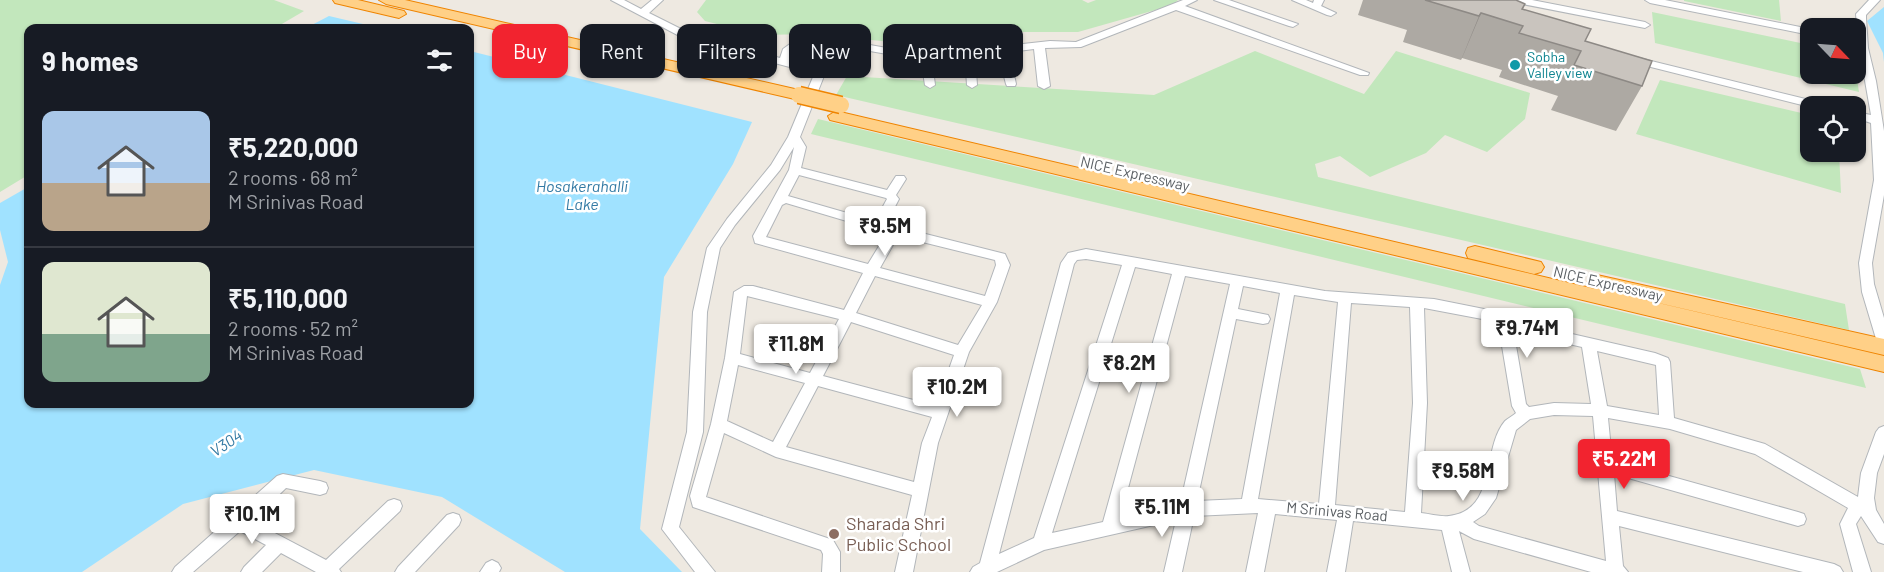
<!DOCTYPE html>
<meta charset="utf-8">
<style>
:root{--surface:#171b24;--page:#242831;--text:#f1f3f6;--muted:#9ea1a6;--line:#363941;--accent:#f2232f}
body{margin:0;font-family:Barlow,sans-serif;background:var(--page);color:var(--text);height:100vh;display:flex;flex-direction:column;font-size:22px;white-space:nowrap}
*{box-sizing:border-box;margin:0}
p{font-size:20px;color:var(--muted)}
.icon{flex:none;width:33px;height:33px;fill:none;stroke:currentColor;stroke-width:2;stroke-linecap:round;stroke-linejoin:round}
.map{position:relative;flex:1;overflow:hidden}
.sheet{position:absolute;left:24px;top:24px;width:450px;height:384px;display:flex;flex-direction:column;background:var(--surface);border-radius:12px;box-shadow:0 2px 4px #0004}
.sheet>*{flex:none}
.hud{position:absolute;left:492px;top:24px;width:570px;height:54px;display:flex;gap:12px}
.needle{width:39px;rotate:115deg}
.buttons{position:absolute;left:1800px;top:18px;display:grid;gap:12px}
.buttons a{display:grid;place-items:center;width:66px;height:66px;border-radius:12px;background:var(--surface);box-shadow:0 2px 4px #0004;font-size:30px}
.price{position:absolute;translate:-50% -51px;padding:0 14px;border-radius:6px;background:#fff;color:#222;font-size:20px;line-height:39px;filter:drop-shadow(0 2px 3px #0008)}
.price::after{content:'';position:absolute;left:50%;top:36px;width:18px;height:14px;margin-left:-9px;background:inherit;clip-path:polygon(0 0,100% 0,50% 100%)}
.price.active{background:var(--accent);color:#fff}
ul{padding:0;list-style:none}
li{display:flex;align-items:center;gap:18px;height:150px;padding:0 18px}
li+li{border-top:2px solid var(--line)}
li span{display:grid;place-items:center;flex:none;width:168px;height:120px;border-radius:12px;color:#555}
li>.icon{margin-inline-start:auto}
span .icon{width:72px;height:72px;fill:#fffc;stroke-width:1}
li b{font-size:26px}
h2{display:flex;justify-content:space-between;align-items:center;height:72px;padding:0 18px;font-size:26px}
.pill{padding:0 21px;border-radius:12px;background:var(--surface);box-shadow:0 2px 4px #0004;font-size:21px;line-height:54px}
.pill.active{background:var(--accent);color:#fff}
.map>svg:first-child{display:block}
</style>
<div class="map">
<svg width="1884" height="572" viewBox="0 0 1884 572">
<rect width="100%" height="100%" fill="#eee9e1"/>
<g fill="#c2e7bc">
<polygon points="0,0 274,0 304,11 275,28 28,28 28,175 0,192"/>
<polygon points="706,0 1082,0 1088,3 1096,0 1178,0 1173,5 1078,32 1016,32 968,43 922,45 811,34 760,35 705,21 697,12"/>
<polygon points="1684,0 1779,0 1781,21 1684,1"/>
<polygon points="1652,12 1810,45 1810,74 1856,72 1859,92 1655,43"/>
<polygon points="1255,51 1364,94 1396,51 1530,93 1525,119 1487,152 1445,135 1426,153 1370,177 1340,156 1315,164 1318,177 1845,304 1849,330 836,95 847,76 1154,95"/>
<polygon points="1660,80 1810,115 1810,152 1839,152 1841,193 1636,134"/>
<polygon points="818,119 1860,369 1866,388 811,134"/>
</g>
<g fill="#a0e2ff">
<polygon points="1884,7 1884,62 1883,53 1867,21"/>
<polygon points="329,16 380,28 306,28"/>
<polygon points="470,51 752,122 733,164 664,277 640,529 682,572 565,572 442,497 314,470 183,504 82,572 0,572 0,285 8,262 0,230 0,203 28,187 28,404 470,404"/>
</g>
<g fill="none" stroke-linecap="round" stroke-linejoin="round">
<g stroke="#b2b6ba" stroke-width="2">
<g id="minor">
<path d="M611,0H624L641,9L652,0H663L649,13L695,36L780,58L783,49L794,41L870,45L926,55L1050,41L1076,42L1183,0H1197L1185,6L1369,73L1368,75H1360L1176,10L1081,47L1045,48L1050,86L1044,89L1038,86L1034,49L1009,52L1016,84L1015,86H1007L1006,84L998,53L975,56L977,85L972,88L967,85L965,57L932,61L935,85L930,88L925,85L921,60L870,51L797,47L792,52L790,61L813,67L824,76L800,137L806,147L801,168L887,190L896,176H904L906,179L896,195L899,199L886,224L1005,254L1010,265L997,302L969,352L938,443L913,572H895L912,495L776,457L724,433L706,497L833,540L840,552V572H822L823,554L821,550L693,507L690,496L711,424L725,358L734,292L744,286H753L844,310L863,273L755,243L753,236L789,170L794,147L780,170L735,225L720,248L707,312L703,432L679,527L715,572H695L662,529L687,432L693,312L707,248L727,219L771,165L788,137L813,77L805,71L687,40ZM799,175L886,198L887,199L875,221L788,196ZM786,203L887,233L868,264L766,237L782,205ZM898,236L995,260L996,265L985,296L880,268ZM875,276L982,305L958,345L856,313ZM747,296L839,319L810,373L740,354ZM851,322L954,355L936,406L823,376ZM738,365L805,383L773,442L727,421ZM818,386L932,417L922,443L914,482L786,447Z"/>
<polygon points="1214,0 1229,0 1298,24 1293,27 1289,26"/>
<polygon points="1292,0 1306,0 1313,3 1314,0 1324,0 1321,6 1336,13 1331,16 1327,15"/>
<polygon points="1512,0 1532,0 1645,22 1650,25 1645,28 1517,3"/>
<polygon points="1645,0 1665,0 1810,29 1810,35 1650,3"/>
<polygon points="1869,0 1880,0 1866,15 1866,18 1868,48 1876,81 1884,131 1884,195 1872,263 1874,284 1884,318 1884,347 1879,346 1877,342 1862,292 1859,263 1874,180 1871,123 1856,118 1856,112 1871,115 1860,52 1856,47 1856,39 1858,39 1856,14"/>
<polygon points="1635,57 1826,104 1828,106 1810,107 1631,62 1631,58"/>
<path d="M1086,249L1325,291L1434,299L1504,313L1537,326L1655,353L1668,358L1670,362L1674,418L1765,444L1858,497L1861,473L1876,432L1879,428L1884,426V454L1877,473L1874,498L1876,510L1884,524V544L1878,542L1861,516L1856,524L1871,572H1853L1840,524L1848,508L1755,454L1670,429L1608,418L1612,460L1798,512L1804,514L1806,519L1804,524L1798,526L1614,474L1617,511L1834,564L1840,567L1843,572H1803L1619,526L1623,566L1628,572H1591L1474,539L1459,531L1470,572H1452L1442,530L1353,521L1345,572H1327L1337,520L1275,514L1264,572H1246L1258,513L1194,516L1182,572H1164L1176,520L1044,550L997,572H970L973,567L980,563L1061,263L1068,253ZM1086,259L1122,265L1034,538L999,554L1074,264L1077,260ZM1135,267L1172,274L1103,522L1052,533ZM1185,276L1230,284L1180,505L1120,518ZM1243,286L1280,293L1242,499L1197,501L1236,319L1263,324L1268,323L1270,319L1268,315L1238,309ZM1294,295L1338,302L1319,504L1258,499ZM1351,303L1410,307L1413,403L1405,512L1335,505ZM1424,308L1498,322L1512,406L1516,413C1513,416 1508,418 1505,421C1481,449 1498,510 1449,516C1441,517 1430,514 1421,513L1427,403ZM1513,328L1534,336L1582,347L1591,404L1554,403L1529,407L1526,404ZM1597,351L1656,365L1659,415L1607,406ZM1554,415L1593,416L1606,561L1479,526L1473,522L1485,514L1496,498L1516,430L1530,419Z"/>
<polygon points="283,474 320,481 326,483 328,488 326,493 320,495 286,488 252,521 326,560 388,501 394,499 400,501 402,506 400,511 339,569 341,572 316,572 281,553 262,572 241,572 244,567 266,545 240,531 193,572 172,572 175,567 277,476"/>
<polygon points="453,513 459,515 461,520 459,525 415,572 395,572 398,567 447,515"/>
<polygon points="492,560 498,563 501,568 499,572 480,572 486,563"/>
</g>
</g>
<g stroke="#ef8400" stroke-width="2">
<g id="highway">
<polygon points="333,0 358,0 404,11 406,14 399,18 335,3"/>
<polygon points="379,0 405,0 799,90 807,95 799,100 386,4"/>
<polygon points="836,111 1595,289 1587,282 1590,277 1597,275 1884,339 1884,355 1620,294 1884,356 1884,372 830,120 828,116"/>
<polygon points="1475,246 1541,262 1544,267 1541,272 1534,274 1468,258 1466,253 1468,248"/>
</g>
</g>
<use href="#minor" fill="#fff" fill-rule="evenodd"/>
<use href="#highway" fill="#ffd087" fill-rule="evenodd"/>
<g stroke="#ef8400" stroke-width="19" stroke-linecap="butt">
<polyline id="highway-bridge" points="799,95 841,105"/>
</g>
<use href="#highway-bridge" stroke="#ffd087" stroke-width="16"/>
</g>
<polygon fill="#ada9a3" points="1363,0 1516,0 1525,4 1523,9 1585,41 1642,86 1616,131 1551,110 1558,96 1499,77 1502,70 1462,58 1461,60 1403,42 1407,30 1358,15"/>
<polygon fill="#8d8985" points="1481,13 1462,58 1461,60 1479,16"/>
<polygon fill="#c9c4be" stroke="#8d8985" stroke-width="1.5" points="1425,0 1516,0 1525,4 1522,9 1591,29 1585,41 1652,61 1642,86 1574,65 1581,51 1519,33 1523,26 1481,13 1479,16"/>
<circle fill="#0f9aa8" stroke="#fff" stroke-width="2" cx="1515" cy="65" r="6"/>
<circle fill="#8d6e63" stroke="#fff" stroke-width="2" cx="834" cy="534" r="6"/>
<g text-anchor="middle" stroke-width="5" stroke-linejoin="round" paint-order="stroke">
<g font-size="14" fill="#0d838f" stroke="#fff" text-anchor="start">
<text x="1527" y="62">Sobha<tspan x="1527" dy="16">Valley view</tspan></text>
</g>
<g font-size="15" fill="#5a5f63" stroke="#fff">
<text transform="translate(1135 174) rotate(13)" y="5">NICE Expressway</text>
<text transform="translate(1608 284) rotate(13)" y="5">NICE Expressway</text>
<text transform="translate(1337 512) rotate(5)" y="5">M Srinivas Road</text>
</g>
<g font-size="16" font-style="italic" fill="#337aa4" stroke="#fff">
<text x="582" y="192">Hosakerahalli<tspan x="582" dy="18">Lake</tspan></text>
<text transform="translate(226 443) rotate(-34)" y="6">V304</text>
</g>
<g font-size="18" fill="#785e54" stroke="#fff" text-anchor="start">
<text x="846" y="530">Sharada Shri<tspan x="846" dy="21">Public School</tspan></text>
</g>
</g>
</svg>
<div class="buttons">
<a><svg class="needle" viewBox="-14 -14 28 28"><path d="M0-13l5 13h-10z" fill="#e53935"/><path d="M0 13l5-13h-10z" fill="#9ea1a6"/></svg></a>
<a><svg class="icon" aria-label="locate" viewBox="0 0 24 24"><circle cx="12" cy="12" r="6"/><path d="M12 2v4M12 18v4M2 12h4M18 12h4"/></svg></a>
</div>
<b class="price" style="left:885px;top:257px">₹9.5M</b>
<b class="price" style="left:1527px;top:359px">₹9.74M</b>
<b class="price" style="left:796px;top:375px">₹11.8M</b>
<b class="price" style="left:1129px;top:394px">₹8.2M</b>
<b class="price" style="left:957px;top:418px">₹10.2M</b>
<b class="price active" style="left:1624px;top:490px">₹5.22M</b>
<b class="price" style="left:1463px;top:502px">₹9.58M</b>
<b class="price" style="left:1162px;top:538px">₹5.11M</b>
<b class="price" style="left:252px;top:545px">₹10.1M</b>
<div class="hud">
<a class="pill active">Buy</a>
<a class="pill">Rent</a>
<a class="pill">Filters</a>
<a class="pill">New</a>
<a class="pill">Apartment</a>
</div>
<section class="sheet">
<h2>9 homes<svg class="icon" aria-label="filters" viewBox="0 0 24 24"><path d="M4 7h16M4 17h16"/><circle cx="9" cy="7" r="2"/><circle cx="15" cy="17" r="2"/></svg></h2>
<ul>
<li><span style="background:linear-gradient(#a9c7e8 60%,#b9a48a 0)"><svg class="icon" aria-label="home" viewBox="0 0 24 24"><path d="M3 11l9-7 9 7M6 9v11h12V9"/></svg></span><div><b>₹5,220,000</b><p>2 rooms · 68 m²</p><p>M Srinivas Road</p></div></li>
<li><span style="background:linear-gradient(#dfe7d0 60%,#7fa58c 0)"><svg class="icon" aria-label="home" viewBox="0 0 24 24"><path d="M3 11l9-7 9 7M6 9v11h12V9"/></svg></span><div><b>₹5,110,000</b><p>2 rooms · 52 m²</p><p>M Srinivas Road</p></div></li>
</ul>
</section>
</div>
